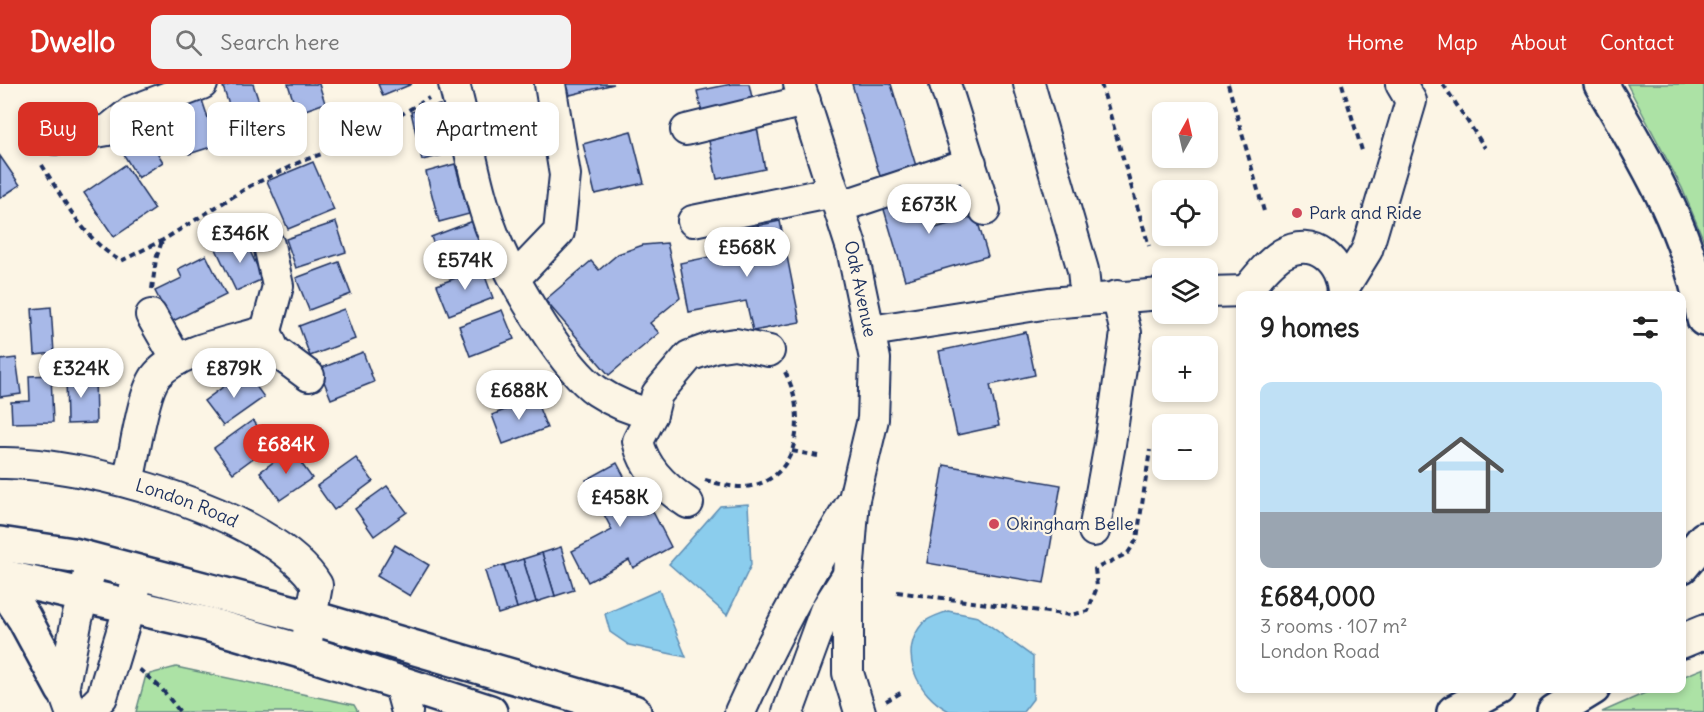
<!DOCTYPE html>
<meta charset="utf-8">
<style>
:root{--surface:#fff;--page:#f2f2f2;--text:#222;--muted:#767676;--line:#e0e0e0;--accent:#d93025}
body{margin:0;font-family:Delius,sans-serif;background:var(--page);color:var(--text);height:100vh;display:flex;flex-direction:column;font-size:22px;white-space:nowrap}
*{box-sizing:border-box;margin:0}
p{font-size:20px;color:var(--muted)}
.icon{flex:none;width:33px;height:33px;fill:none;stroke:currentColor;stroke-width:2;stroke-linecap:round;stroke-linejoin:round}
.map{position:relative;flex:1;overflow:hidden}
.details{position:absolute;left:1236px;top:207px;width:450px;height:402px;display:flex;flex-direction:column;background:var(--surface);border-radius:12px;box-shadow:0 3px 9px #0003}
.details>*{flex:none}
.hud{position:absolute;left:18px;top:18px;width:570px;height:54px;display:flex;gap:12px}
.needle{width:39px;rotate:8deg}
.buttons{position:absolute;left:1152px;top:18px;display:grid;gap:12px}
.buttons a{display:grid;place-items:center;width:66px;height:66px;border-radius:12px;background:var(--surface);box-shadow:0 3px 9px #0003;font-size:30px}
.price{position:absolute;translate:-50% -51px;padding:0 14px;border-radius:21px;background:#fff;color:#222;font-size:20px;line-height:39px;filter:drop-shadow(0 2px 3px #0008)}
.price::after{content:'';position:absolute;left:50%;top:36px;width:18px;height:14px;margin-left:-9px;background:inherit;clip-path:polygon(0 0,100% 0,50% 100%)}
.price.current{background:var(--accent);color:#fff}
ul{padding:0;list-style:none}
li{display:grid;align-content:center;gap:12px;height:318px;padding:0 24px}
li+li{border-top:2px solid var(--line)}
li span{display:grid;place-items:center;height:186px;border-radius:12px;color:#555}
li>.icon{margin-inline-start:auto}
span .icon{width:108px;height:108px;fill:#fffc;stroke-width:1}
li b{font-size:26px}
h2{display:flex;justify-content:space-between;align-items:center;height:72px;padding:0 24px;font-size:26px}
.chip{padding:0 21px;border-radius:12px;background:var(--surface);box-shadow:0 3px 9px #0003;font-size:21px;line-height:54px}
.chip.current{background:var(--accent);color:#fff}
header{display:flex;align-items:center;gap:36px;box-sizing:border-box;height:84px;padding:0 30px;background:var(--accent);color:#fff}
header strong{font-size:28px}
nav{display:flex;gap:33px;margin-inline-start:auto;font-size:21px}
.search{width:420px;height:54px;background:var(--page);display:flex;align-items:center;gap:15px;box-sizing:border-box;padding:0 21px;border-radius:12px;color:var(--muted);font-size:22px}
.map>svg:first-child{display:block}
</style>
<header>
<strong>Dwello</strong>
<div class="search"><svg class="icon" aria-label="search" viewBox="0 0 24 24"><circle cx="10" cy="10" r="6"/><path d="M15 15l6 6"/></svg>Search here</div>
<nav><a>Home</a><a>Map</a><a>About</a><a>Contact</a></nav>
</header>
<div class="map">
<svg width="1704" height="628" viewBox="0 0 1704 628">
<rect width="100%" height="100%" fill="#fcf5e5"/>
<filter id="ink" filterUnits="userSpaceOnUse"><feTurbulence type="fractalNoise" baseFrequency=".0167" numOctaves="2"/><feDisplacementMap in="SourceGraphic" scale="12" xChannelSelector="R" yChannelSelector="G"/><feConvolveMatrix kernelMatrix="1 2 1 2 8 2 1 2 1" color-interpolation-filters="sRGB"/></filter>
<g filter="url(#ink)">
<g fill="#ace2a5" stroke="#648882" stroke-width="1.5">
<polygon points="1627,0 1704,0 1704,157 1682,104"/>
<polygon points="176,583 354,621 358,628 136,628 146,591"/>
<polygon points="1704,584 1704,628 1602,628 1654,605 1682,604 1682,593"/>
</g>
<g fill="#8bcded" stroke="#5e8eb4" stroke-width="1.5">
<polygon points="748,420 751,481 727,531 669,480 720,422"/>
<polygon points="659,506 686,573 629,561 610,548 605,530"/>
<path d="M948,527L978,533L1033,573V615L1023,628C1009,628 960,628 949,627C917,611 897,568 923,539C929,533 941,530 948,527Z"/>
</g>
<g fill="#a8b9e8" stroke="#1b2f5e" stroke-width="1.5">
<polygon points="232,0 253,0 266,39 238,48 223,3"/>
<polygon points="288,0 319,0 325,19 297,29"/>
<polygon points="378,0 412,0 383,12"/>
<polygon points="567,0 614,0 570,11"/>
<polygon points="732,0 749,0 755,27 704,38 697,7"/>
<polygon points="852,0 891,0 916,82 880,92"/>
<polygon points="202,16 217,61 189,70 174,25"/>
<polygon points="440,21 452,69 422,76 411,28"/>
<polygon points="755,33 765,85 717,95 706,43"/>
<polygon points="139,38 163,78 138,94 113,53"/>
<polygon points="631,47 644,99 595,110 583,60"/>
<polygon points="0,72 20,101 0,114"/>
<polygon points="313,78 334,126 288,145 267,97"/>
<polygon points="455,80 469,130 439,138 426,88"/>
<polygon points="125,81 155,125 114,153 84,109"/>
<polygon points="922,99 935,144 976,132 988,172 905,196 880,112"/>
<polygon points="473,137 485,168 443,184 431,153"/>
<polygon points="780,137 800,238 753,247 746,217 689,228 680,179 738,167 733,147"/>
<polygon points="336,138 346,168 296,184 286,155"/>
<polygon points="243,152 263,195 236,207 216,165"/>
<polygon points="667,159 680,214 650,239 659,249 609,291 545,216 591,177 599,186 618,170 643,161"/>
<polygon points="206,171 226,211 171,238 155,207 182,194 178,185"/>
<polygon points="339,178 351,210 309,226 296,194"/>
<polygon points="482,184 493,214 449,231 437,201"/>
<polygon points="51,223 54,269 35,271 32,225"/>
<polygon points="344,225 355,255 310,272 299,242"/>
<polygon points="502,226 514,255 470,272 459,242"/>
<polygon points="1026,248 1035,291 990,301 999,342 957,351 939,267"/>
<polygon points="363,268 374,298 331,315 319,285"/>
<polygon points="16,274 21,310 0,313 0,276"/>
<polygon points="245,287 264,313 223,342 204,317"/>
<polygon points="95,290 96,339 67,340 66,291"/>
<polygon points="51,291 53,338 12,339 11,318 30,317 29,292"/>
<polygon points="535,314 547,344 503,360 492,331"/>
<polygon points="253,336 271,361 233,389 214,364"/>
<polygon points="291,365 312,394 280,416 260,388"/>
<polygon points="356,374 373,397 334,426 317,402"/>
<polygon points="617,379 644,430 652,426 671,463 633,484 629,476 588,498 572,467 612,446 586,396"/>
<polygon points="944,381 1061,401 1044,499 927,479"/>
<polygon points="387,402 407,428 374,452 355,425"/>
<polygon points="395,461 429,481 410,512 377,492"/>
<polygon points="561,463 574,506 555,512 542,469"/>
<polygon points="542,469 555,512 536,518 523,475"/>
<polygon points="523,475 536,518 517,524 504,481"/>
<polygon points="504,481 517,524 498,530 485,487"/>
</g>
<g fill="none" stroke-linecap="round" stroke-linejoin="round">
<g stroke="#1b2f5e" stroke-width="34">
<g id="minor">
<path d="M454,0C468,51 477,117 499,164C516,202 564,285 597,307C615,319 631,326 652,330"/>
<path id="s1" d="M799,0L852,165L875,275L873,335L854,415L848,491V589L860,628"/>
<polyline points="945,0 985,126"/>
<polyline points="1029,0 1083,186 1086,215"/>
<polyline points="686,46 805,17"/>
<polyline points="55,55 108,46 132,27 202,0"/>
<polyline points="839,123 971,79"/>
<polyline points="693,137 834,108"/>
<polyline points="269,161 278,202 266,247 274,266 309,292"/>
<polyline points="516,193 559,148 565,91 550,0"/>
<polyline points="1343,205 1367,166 1411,17 1401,0"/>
<polyline points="1208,208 1246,207"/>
<path d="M1251,212L1246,207C1256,195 1268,179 1282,170C1314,151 1344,178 1343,212"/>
<polyline points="151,231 177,276"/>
<polyline points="871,247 1049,219 1162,210"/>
<path id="s2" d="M0,379C81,377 274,429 317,501L307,556"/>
<path d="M128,397C135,372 142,308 157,291C178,266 235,257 266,247"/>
<path d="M688,419C665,404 644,385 638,357L652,330L657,310L689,272L714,263L735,260L769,267"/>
<polyline points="1094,447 1110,360 1126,249 1117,212"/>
<polyline points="399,599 407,628"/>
<polyline points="71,628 63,606 77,535 93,476"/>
<polyline points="87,628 102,613 137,498"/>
<path d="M740,628C772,557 810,487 851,420"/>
<polyline points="788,628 825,527 848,491"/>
</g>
</g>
<g stroke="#1b2f5e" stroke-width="38">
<g id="major">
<polyline points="0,460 73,471 313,534 634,628"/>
<polyline points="1682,482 1704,455"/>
<polyline points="0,492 207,540 304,568 490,628"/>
<polyline points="0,498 24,534 63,606"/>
<polyline points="1682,557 1704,548"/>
<polyline points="1454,628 1499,604"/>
<polyline points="1554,628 1593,604"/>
</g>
</g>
<g stroke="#1b2f5e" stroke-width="38">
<path id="highway" d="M1601,0C1645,75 1690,148 1704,235"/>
</g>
<g stroke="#1b2f5e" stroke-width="4" stroke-dasharray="6 4.5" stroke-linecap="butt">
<polyline points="1101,0 1149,162"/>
<polyline points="1228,0 1265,131"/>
<polyline points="1342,0 1363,70"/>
<polyline points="1443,0 1485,64"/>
<path d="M42,81C63,115 85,157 121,177L163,156L250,102L302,77L353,59L429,14"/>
<polyline points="152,205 156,175 162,157"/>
<polyline points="792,367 818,372"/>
<path d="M705,396C720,400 736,405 751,402C802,392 806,327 785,288"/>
<polyline points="897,508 1070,531 1088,527 1097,503 1095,485 1128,469 1137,455 1150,366"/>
<polyline points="139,585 161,604 180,628"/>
<polyline points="886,617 904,607"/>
</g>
<use href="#minor" stroke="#fcf5e5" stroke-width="30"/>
<use href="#major" stroke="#fcf5e5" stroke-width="33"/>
<use href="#highway" stroke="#fcf5e5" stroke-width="33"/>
</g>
</g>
<g fill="#d1495b" stroke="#fcf5e5" stroke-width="2">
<circle cx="1297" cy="129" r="6"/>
<circle cx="994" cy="440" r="6"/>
</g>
<g text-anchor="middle" stroke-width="4.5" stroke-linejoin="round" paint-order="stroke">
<g font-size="18" fill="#1b2f5e" stroke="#fcf5e5" text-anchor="start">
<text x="1309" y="135">Park and Ride</text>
<text x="1006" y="446">Okingham Belle</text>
</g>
<g font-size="18" fill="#1b2f5e" stroke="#fcf5e5">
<text dy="6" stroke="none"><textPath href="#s1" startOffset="214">Oak Avenue</textPath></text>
<text dy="6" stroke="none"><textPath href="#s2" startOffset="192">London Road</textPath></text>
</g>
</g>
</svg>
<div class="buttons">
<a><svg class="needle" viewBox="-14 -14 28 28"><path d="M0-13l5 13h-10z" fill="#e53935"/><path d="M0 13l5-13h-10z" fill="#767676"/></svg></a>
<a><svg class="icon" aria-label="locate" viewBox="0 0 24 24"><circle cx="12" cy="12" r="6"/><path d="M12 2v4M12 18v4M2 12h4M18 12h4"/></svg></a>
<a><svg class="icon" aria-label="layers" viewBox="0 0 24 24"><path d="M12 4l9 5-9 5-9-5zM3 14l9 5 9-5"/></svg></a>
<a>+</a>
<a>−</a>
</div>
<b class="price" style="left:929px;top:151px">£673K</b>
<b class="price" style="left:240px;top:180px">£346K</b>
<b class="price" style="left:747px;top:194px">£568K</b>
<b class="price" style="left:465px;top:207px">£574K</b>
<b class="price" style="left:81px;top:315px">£324K</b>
<b class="price" style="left:234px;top:315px">£879K</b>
<b class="price" style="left:519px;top:337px">£688K</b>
<b class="price current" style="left:286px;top:391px">£684K</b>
<b class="price" style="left:620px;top:444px">£458K</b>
<div class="hud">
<a class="chip current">Buy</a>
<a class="chip">Rent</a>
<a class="chip">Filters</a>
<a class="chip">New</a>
<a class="chip">Apartment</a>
</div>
<section class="details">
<h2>9 homes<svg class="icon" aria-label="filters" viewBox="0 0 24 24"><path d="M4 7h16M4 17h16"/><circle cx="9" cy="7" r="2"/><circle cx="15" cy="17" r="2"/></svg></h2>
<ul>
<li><span style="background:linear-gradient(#bfe0f5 70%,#9aa5b1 0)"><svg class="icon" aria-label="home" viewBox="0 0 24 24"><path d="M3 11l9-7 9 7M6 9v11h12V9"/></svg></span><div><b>£684,000</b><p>3 rooms · 107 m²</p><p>London Road</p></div></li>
</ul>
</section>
</div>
